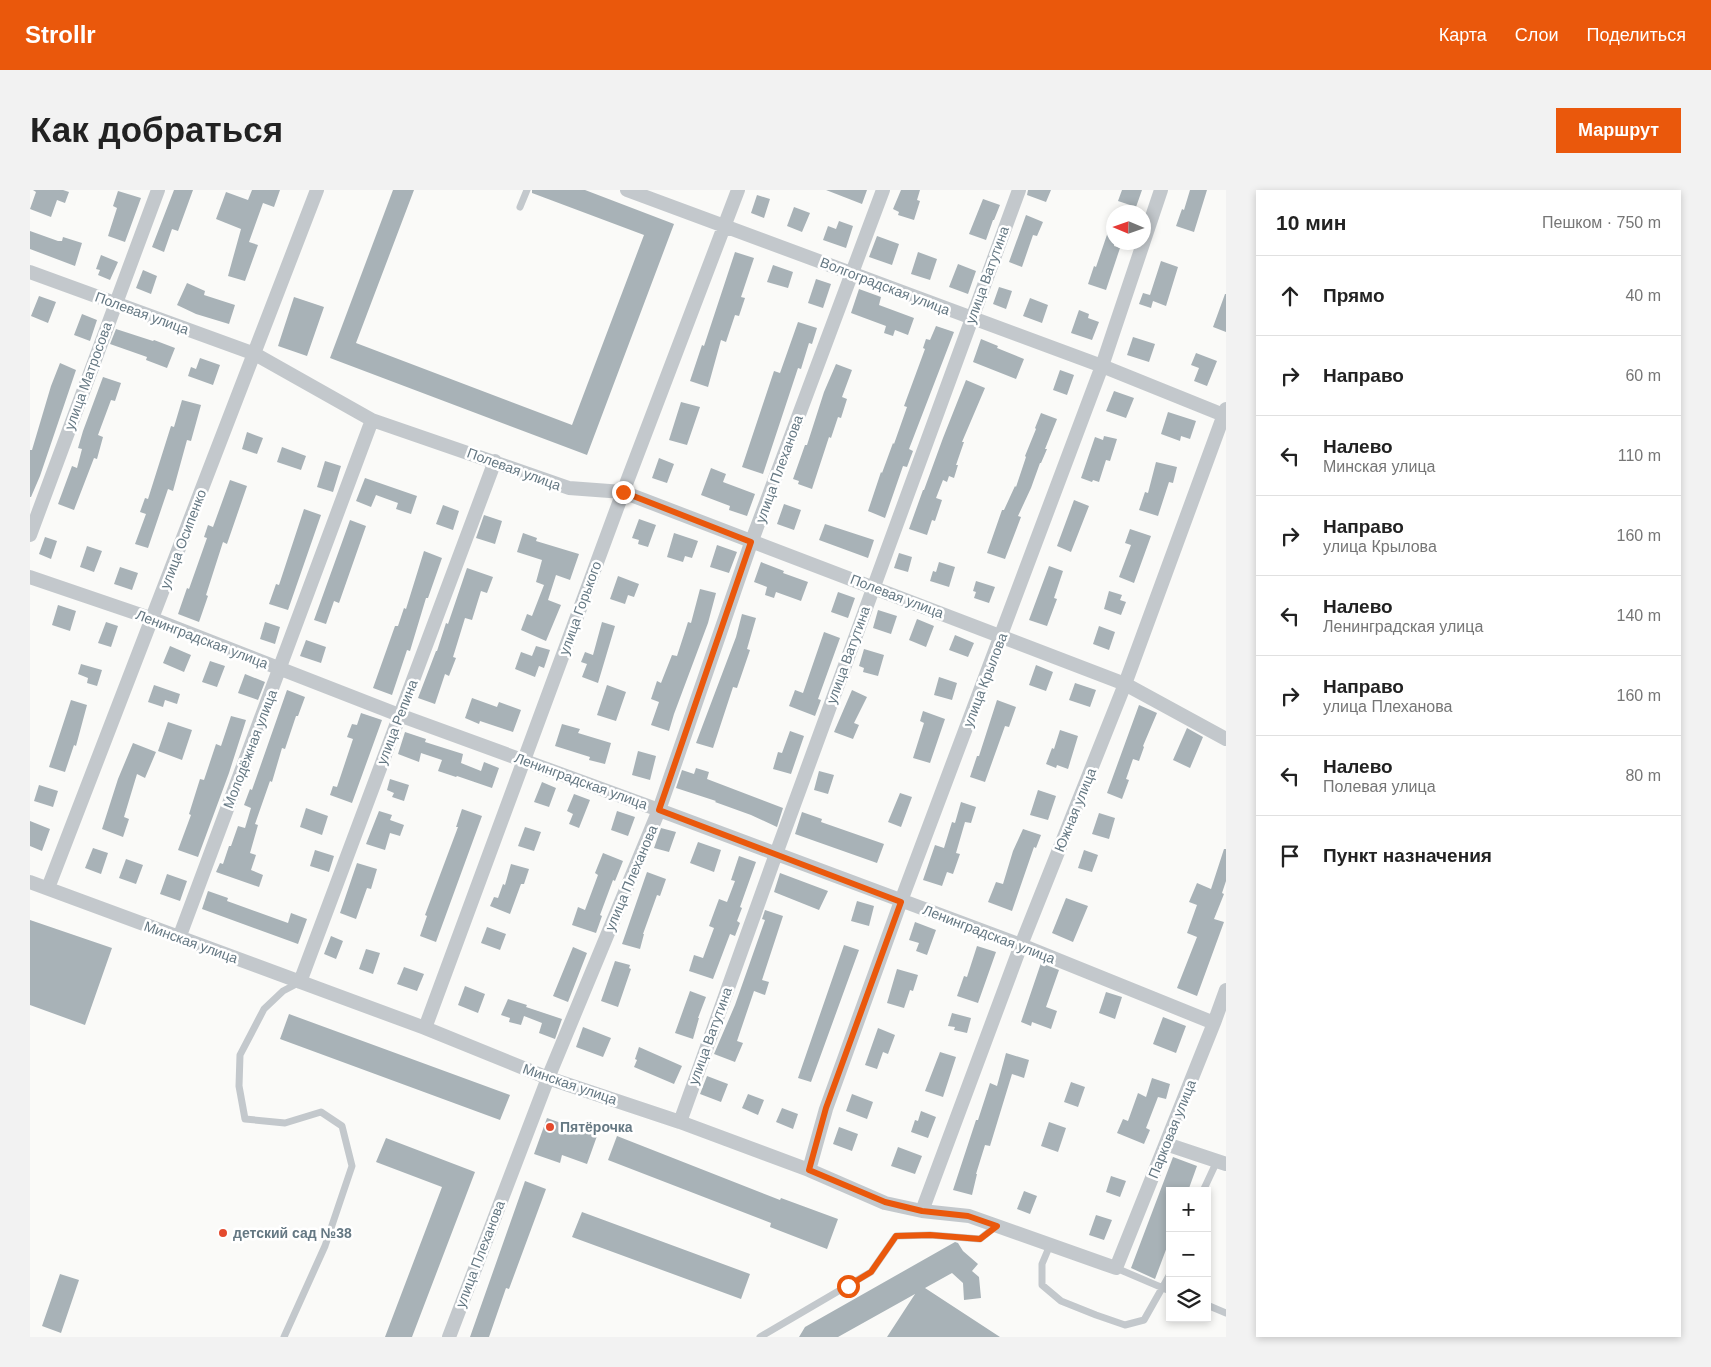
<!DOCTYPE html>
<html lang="ru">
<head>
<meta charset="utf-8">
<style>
  :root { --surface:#fff; --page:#f2f2f2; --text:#222; --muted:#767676; --line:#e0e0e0; --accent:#ea580c }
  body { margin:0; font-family:Arial,sans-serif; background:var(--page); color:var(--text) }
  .controls { position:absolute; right:15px; bottom:15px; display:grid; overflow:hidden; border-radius:0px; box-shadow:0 2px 8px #0003 }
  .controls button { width:45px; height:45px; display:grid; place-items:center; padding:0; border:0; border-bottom:1px solid var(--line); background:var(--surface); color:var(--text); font:25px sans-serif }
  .compass { position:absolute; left:1076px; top:15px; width:45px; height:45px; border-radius:50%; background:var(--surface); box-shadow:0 2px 8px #0003; rotate:272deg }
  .stop { position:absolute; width:15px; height:15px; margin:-11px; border:4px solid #ea580c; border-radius:50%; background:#fff }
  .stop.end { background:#ea580c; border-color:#fff; box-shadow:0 1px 5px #0008 }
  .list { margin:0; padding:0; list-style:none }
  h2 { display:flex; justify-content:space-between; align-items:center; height:65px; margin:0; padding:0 20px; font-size:21px }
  h2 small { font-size:16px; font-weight:400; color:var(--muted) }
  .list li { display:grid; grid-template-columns:32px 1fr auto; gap:15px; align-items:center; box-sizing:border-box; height:80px; padding:0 20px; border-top:1px solid var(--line) }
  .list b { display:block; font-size:19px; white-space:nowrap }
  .list p { margin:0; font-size:16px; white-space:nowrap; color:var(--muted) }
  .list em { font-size:16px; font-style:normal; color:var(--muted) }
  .icon { flex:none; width:28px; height:28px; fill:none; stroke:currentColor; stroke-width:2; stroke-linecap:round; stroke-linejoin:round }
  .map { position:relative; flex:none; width:1196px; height:1147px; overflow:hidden; border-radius:0px }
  header { display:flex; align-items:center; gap:30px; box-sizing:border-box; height:70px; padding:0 25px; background:var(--accent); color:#fff }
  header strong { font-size:24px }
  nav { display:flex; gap:28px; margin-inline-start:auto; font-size:18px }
  .intro { display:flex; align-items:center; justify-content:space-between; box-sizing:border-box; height:120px; padding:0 30px }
  h1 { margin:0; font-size:35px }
  .button { padding:12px 22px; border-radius:0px; background:var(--accent); color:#fff; font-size:18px; font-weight:700 }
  main { display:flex; gap:30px; padding:0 30px }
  aside { flex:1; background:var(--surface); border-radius:0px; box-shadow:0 2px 8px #0003 }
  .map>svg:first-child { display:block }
  .building { fill:#a8b2b7 }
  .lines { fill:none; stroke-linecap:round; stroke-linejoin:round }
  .service { stroke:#c3c8cc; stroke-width:7 }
  .minor { stroke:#c3c8cc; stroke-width:14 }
  .route { stroke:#ea580c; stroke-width:6 }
  .poi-dot { fill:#e44a2d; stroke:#fff; stroke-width:2 }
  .labels { text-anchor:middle; stroke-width:5; stroke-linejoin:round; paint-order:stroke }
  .street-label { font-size:14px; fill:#657883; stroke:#fff }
  .poi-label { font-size:14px; font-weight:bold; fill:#657883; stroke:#fff; text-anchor:start }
</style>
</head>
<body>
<header>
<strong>Strollr</strong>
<nav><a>Карта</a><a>Слои</a><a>Поделиться</a></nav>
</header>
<div class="intro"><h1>Как добраться</h1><a class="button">Маршрут</a></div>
<main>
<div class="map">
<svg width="1196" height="1147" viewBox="0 0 1196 1147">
  <rect width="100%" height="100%" fill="#fafaf8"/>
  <!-- building -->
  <path class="building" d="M3,0H33L39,2L35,13L27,10L21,27L0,19L6,2Z
    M144,0H163L148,41L142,39L134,62L122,57Z
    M222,0H250L244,17L233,13L219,52L228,55L215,91L198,86L211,39L186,29L196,2L218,10Z
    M363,0H384L326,153L542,235L614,45L502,3V0H555L644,34L557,265L300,168Z
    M796,0H837L832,14Z
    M871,0H890L887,10L890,11L884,30L868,25L869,22L863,19Z
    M998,0H1021L1016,12L997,5Z
    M1092,0H1112L1106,17L1088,11Z
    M1160,0H1177L1164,42L1146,36L1152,19L1154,20Z
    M88,1L111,8L95,52L78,46L87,18L83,16Z
    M727,5L740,9L734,28L721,23Z
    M953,9L970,15L964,30H963L956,50L939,44Z
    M764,17L780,23L772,42L757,36Z
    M996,25L1013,32L1007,46L1003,45L992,77L979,72Z
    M1082,30H1084V56L1090,58L1076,100L1058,94L1064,76L1066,77Z
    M809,31L823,36L816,58L793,50L798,36L806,39Z
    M0,41L28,51H32L33,47L52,53L45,76L0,59Z
    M847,46L869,54L862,75L839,67Z
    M705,62L724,68L711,107L715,108L709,126L705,125L696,152L691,150L678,197L660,191L672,155L674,156Z
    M888,62L907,69L900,90L881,84Z
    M71,65L88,72L80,90L68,85L70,80L66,79Z
    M1131,71L1148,77L1136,116L1123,111L1121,118L1109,114L1113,103L1120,105Z
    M928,74L946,81L938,104L919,97Z
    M743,75L763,82L758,98L737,92Z
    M113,80L127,86L121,104L106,98Z
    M786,89L801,94L793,118L778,113Z
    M157,93L175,101L174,105L205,115L199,134L166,124L147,115Z
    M969,97L982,101L976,119L963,114Z
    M829,99L851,107L849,115L884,128L878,145L865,140L863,146L854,143L856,136L821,123Z
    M1195,104H1196V142L1183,137Z
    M9,106L26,112L18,133L1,126Z
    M264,107L294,117L277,166L248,156Z
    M1000,108L1018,115L1012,133L993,126Z
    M1049,120L1059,124L1058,128L1069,132L1062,150L1041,143Z
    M52,124L67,130L60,151L44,145Z
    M768,132L787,138L782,154L779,153L771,179L768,178L733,284L712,277L744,181L750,183Z
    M906,136L924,142L879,259L883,261L877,277L873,276L855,328L838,321L851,282L852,283L863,253L864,254L877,217L874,216L895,159L893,158L896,149L900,150Z
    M86,139L123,151L124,150L145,158L137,178L116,170L117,167L80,154Z
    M1103,147L1125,154L1119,172L1097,165Z
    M951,149L968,156L967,158L994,169L986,189L943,172Z
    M1166,163L1187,171L1177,196L1164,191L1169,178L1161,175Z
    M170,168L190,175L183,195L158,186L161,177L166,179Z
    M30,173L46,180L10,286L1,307H0V260H2L21,196Z
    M806,174L822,180L812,207L817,209L811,228L808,227L801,248L799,247L782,299L768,294L769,291L763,289L775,255H777L794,202Z
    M1030,180L1044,185L1037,205L1023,200Z
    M73,187L91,193L85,211L81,210L68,245L73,247L67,269L64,268L44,320L28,314L42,276L47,278L52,259L48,258L53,241Z
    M936,190L955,198L932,252H934L926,275H928L924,288L919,286L917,292L913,290L906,308L912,310L905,331L902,330L897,345L879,339L893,300H894L913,248Z
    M1084,201L1104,208L1096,228L1076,221Z
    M152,210L171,215L161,251L157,250L143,301L138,299L118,358L105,354L116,324L110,322L115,308L118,309L141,236L144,237Z
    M651,212L670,217L657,255L639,250Z
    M1138,222L1166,231L1160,249L1151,246L1150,251L1131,244Z
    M1011,223L1027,229L1015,259H1017L1011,273H1010L1001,298L988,326L991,327L975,369L957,363L972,320H974L985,296L986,297L996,267L995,266L1006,239L1005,238Z
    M217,242L233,248L227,264L212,259Z
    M1074,246L1087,249L1080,271L1076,270L1069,292L1063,290L1062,292L1051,288L1065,247L1073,250Z
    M252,257L276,266L271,280L247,272Z
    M629,268L644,274L637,293L622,288Z
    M295,271L311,276L303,302L287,297Z
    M1126,272L1147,277L1143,293L1139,292L1128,326L1109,320L1115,302L1118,303Z
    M681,278L696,284L693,292L725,304L717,326L699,320L700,316L671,305Z
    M335,288L387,306L381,324L366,319L368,313L346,305L341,317L326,311Z
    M200,290L217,296L197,354L193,352L176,405L178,406L169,432L148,424L157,398L159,399L177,348L174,347L178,335L183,337Z
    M1044,310L1059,316L1041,362L1027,356Z
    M754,314L771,320L764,340L747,334Z
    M413,315L429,321L423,340L406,334Z
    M274,319L291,325L258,420L239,414L246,394L249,395Z
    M454,325L472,331L465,354L446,348Z
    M609,329L626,335L618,357L608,354L609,350L602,348Z
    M320,330L336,336L309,413L304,411L296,434L284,430Z
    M795,334L844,350L838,368L789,350Z
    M1100,339L1121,346L1104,393L1089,387L1101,355L1095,353Z
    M493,343L507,348L506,351L549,364L540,390L526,385L518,410L531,415L516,451L491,440L497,424L502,426L514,395L506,392L512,370L487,362Z
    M644,343L668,351L662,368L655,366L653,372L637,367Z
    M15,347L27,351L21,369L9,364Z
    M687,355L707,362L699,383L680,377Z
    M57,356L72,361L64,382L50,377Z
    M394,361L412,368L398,408H396L380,461L377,460L362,505L343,498L365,436H368L374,418L376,419Z
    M869,363L882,367L878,382L864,378Z
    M731,372L754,381L753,383L778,392L771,411L746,402L744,408L735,405L737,397L724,392Z
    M909,372L925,377L919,397L900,391L903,381L906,382Z
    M1019,376L1033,381L1024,408L1027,409L1017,436L999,430Z
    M90,377L108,383L102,400L84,394Z
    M437,378L463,387L457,403L451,401L442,430L435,428L423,467L426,468L419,486L415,484L405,514L388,508L406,461H407L416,433L418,434Z
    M588,386L609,394L604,407L598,405L595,414L580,409Z
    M946,391L965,397L959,413L944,408L946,402L943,401Z
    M670,399L686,403L678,433L644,524L639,541L621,535L629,512L621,509L627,491L631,493L642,465L647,466L658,432L661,433Z
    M1079,401L1092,405L1090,410L1096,412L1091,425L1074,419Z
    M808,402L825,408L818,428L801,422Z
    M28,415L46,421L40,441L22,435Z
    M848,420L867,426L861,444L843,438Z
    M712,424L726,428L717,459L720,460L707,498L703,497L683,558L666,553L706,447Z
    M887,429L904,436L896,457L879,450Z
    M76,432L88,436L81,457L68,453Z
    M235,432L250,437L245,454L230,449Z
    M572,432L585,436L568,493L552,487L557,474L551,472L555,462L563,465Z
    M1069,436L1085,442L1079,460L1063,454Z
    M794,442L810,448L788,509L791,510L785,526L759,516L765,500L773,503Z
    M925,445L944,453L938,467L919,460Z
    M276,450L296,457L291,473L270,466Z
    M140,456L161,465L154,482L133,473Z
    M506,456L520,460L514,478L509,476L505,487L485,479L491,462L502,466Z
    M834,459L854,465L848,486L833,482L834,478L829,476Z
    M180,471L195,476L187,497L172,492Z
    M51,474L72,480L67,496L57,493L58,488L48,484Z
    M1006,475L1023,482L1016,501L999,495Z
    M215,484L235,492L228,510L208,503Z
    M909,487L927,493L922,510L904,505Z
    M1045,493L1066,500L1060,517L1039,510Z
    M124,495L150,504L147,514L135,510L133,517L118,512Z
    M577,495L596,502L586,531L567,525Z
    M257,500L275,507L268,526H266L255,559L252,558L242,592L240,591L225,634L228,635L220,663L226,665L221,680L233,685L229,697L186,682L190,673L193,674L199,656H201L208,636L215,638L221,618L214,615L220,599L222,600Z
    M822,500L837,507L824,533L829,535L823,549L804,542Z
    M442,508L467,517L469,512L491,520L483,542L450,531L449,534L435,528Z
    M41,510L57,515L46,556L44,555L35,582L19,577Z
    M967,510L986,517L979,537L975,536L955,592L940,587L947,566H949Z
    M1109,515L1127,523L1113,556L1114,557L1109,571L1103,569L1096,589L1099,590L1092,609L1077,603Z
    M893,521L915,529L900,573L883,568L894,533L890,531Z
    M331,523L352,530L322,613L300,605L303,596L307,597L323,549L317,547L322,534L327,535Z
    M201,526L216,530L199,583L168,667L148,660L161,625L159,624L170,589L174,590L186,554L191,556Z
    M138,532L162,540L152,570L128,561Z
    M532,534L550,539L548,543L581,553L575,574L559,570L560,567L525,556Z
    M1157,538L1173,547L1160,578L1143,570Z
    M1030,540L1048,546L1038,579L1027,575L1026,578L1016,574L1022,558L1024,559Z
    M760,541L774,546L761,584L743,579L748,562L752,563Z
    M375,542L396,549L395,552L433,564L431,573L451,581L454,572L469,578L462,598L427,586L426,587L408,581L412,570L391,563L389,572L368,564Z
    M103,553L126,562L115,588L107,584L94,627L99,629L93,647L72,639L88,589Z
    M608,561L626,566L620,590L602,585Z
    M666,578L679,582L677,589L753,618L747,637L721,625L685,612L686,611L646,598L652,580L664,584Z
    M789,581L804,585L798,604L784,600Z
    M360,589L379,595L374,611L362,607L364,603L357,600Z
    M512,592L526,598L519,617L504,612Z
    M9,595L28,601L23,617L4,611Z
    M1008,600L1026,606L1018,630L1000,625Z
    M870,603L882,607L871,637L858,632Z
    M544,604L560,610L549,638L539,634L543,624L537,621Z
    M931,612L946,617L941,633L935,632L926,663L930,664L923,684L917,682L912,696L893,690L905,655L914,658L922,632L925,633Z
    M276,618L298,626L292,645L270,637Z
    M432,619L452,626L406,752L390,746L397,726L395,725L428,637H426Z
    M349,621L362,625L360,630L374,635L370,646L360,643L355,660L336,654Z
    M587,621L605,627L598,646L581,640Z
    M772,622L792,629L791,632L854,654L847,673L765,644Z
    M1069,623L1085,628L1079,649L1062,644Z
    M0,631L20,639L12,661L0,656Z
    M495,637L511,642L504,661L488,656Z
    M631,638L646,642L639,662L624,658Z
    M993,639L1011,645L1006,658L1004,657L982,721L958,712L966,692L973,694L983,661Z
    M668,652L691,660L684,682L660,673Z
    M63,658L78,663L71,684L55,678Z
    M1194,659H1196V691L1192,703L1194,704L1184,729L1194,732L1167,806L1147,798L1167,747L1157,743L1167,715L1159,712L1167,693L1181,699Z
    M285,660L304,666L299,682L280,676Z
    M1054,660L1068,665L1062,682L1048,678Z
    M573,663L593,671L585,691L583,690L570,725L572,726L566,743L542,735L548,717L555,720L568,685L565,683Z
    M709,666L726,672L710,717L712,718L707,731L710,733L705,746L700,744L683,789L659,781L664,765L673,768L684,738L679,736L689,709L697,712L705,691L701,690Z
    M96,669L113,675L106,694L89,688Z
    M327,673L347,679L341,699L337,698L326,729L310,723Z
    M481,674L499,679L494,694H491L480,724L460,716L464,707L468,708L473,694L475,695Z
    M617,682L636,689L630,706L627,705L613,744H614L610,759L592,754Z
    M750,683L798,701L789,720L744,702Z
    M137,684L157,691L150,711L130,704Z
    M178,701L198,708L197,711L258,733L261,723L277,729L268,754L172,719Z
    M1036,708L1058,716L1043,752L1022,743Z
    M827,711L844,716L839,736L821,731Z
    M735,720L753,726L732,790L739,792L735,805L724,801L707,851L713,853L705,872L684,864L705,815L735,730L732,729Z
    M0,730L82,758L55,835L0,815Z
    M885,732L906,740L897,765L886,761L889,753L879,750Z
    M457,737L476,744L470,760L451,753Z
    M301,746L313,751L306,769L294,764Z
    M814,755L829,760L781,892L768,888Z
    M947,756L966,762L948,813L927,806L934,786L937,787Z
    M543,757L557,763L538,812L523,806Z
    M336,759L350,763L343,784L329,779Z
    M585,771L600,775L599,778L601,779L588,817L571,811Z
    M1011,773L1029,780L1016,817L1027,821L1021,839L1002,832L1001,836L991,832Z
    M374,777L394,784L387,801L367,794Z
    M867,779L888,785L883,801L880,800L874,818L857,813Z
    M435,796L455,804L448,823L428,815Z
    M660,801L676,807L668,828H669L663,849L645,843Z
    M1076,802L1092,807L1085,829L1069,823Z
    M478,809L497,815L496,817L532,829L525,849L509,843L512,833L494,826L491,835L479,832L480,828L471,825Z
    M922,823L941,828L937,843L924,840L925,837L918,836Z
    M259,824L480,905L470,930L250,849Z
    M1133,827L1156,836L1146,863L1123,854Z
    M553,837L581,848L573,867L546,857Z
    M848,838L865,845L858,864L853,862L847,879L835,875Z
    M609,857L652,876L644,894L604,877L607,870L605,869Z
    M910,862L926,867L913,907L895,901Z
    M976,863L999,870L994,888L982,884L960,956L955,955L946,984H947L942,1005L923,1000L946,930H948L960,893L967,896Z
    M677,886L698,894L691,912L670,904Z
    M1122,888L1140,894L1136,909L1128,907L1116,938L1120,940L1114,954L1087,943L1093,929L1098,931L1108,903L1116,907Z
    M1041,892L1055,897L1048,917L1034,912Z
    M718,904L734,910L728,925L712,918Z
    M822,904L843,912L837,929L816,921Z
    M752,918L768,924L763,939L746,932Z
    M891,921L906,927L898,948L881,942L885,930L888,931Z
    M517,928L567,946L557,974L532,965L530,973L504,964Z
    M1019,932L1036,938L1028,962L1011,956Z
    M809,937L828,944L822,961L803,954Z
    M587,946L750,1010L751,1008L808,1029L797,1059L740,1037L741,1033L578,970Z
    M356,948L445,982L382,1147H355L412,997L346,972Z
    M868,957L892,966L885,984L861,976Z
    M1143,967L1167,976L1158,1001H1140V1049L1125,1089L1101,1078Z
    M1081,986L1096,991L1090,1007L1076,1002Z
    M495,991L516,999L479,1099L476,1098L459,1147H440Z
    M994,1001L1007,1006L1000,1024L987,1019Z
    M552,1022L720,1084L711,1109L542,1047Z
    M1066,1025L1082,1030L1074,1050L1059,1045Z
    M925,1052L928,1053L933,1061L948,1074L942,1081L949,1087L951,1108L934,1110L933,1093L922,1083L895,1098L970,1147H857L885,1104L808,1147H769L775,1137Z
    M30,1084L49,1090L31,1143L12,1136Z"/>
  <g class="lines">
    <!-- service -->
    <path class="service" d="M490,17L497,0
      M1173,1001L1187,971
      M1020,1055L1012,1074V1095L1031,1111L1066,1125L1095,1135L1114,1130L1140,1084
      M1086,1078L1140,1101
      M1177,1115L1196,1123
      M254,1147L295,1056L322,976L312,936L291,922L255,933L215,929L209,896L210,865L234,819L253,801L270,792
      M730,1147L841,1082L866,1046L900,1045L950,1049L966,1036"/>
    <!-- minor -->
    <path class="minor" d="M597,0L1072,176L1196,226
      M0,82L225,164L342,230L539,298L593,302L1095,494L1196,549
      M0,345L128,0
      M0,387L123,429L369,525L629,620L991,755L1184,833
      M0,692L395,838L518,888L650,932L779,980L855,1013L892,1021L939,1026L1086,1078L1184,833L1196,800
      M18,698L287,0
      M149,748L342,230
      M270,792L465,271
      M395,838L593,302L708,0
      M650,932L746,664L989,0
      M1136,954L1196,974
      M779,980L796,919L871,711L1072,176L1131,0
      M892,1021L991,755L1095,494L1196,219
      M419,1147L518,888L629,620L721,353L853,0"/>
  </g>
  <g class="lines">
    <!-- route -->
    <path class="route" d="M593,302L721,352L629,620L871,712L796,918L779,980L855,1012L892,1021L938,1026L967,1036L950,1049L900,1045L866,1046L841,1082L818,1096"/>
  </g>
  <!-- markers -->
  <g class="poi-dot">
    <circle cx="520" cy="937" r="5"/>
    <circle cx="193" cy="1043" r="5"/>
  </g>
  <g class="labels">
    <!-- street labels -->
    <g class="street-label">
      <text transform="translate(957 85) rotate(-70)" y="5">улица Ватутина</text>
      <text transform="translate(855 96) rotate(21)" y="5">Волгоградская улица</text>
      <text transform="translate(112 123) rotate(20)" y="5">Полевая улица</text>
      <text transform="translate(58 186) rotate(-70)" y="5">улица Матросова</text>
      <text transform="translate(484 279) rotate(20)" y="5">Полевая улица</text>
      <text transform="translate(749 279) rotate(-70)" y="5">улица Плеханова</text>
      <text transform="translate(153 349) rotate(-69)" y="5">улица Осипенко</text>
      <text transform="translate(867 406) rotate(21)" y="5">Полевая улица</text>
      <text transform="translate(550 418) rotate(-70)" y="5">улица Горького</text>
      <text transform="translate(172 449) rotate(21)" y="5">Ленинградская улица</text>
      <text transform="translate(818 465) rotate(-70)" y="5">улица Ватутина</text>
      <text transform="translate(955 490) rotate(-69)" y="5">улица Крылова</text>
      <text transform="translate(367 532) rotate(-69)" y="5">улица Репина</text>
      <text transform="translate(220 559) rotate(-69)" y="5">Молодёжная улица</text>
      <text transform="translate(551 591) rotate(20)" y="5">Ленинградская улица</text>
      <text transform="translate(1045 620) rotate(-68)" y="5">Южная улица</text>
      <text transform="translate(601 688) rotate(-67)" y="5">улица Плеханова</text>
      <text transform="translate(959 744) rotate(21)" y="5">Ленинградская улица</text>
      <text transform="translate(161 752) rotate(20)" y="5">Минская улица</text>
      <text transform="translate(680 846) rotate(-70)" y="5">улица Ватутина</text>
      <text transform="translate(540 894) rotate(19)" y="5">Минская улица</text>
      <text transform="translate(1142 939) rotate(-68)" y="5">Парковая улица</text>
      <text transform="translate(450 1064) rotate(-69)" y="5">улица Плеханова</text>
    </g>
    <!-- poi labels -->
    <g class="poi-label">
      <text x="530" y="942">Пятёрочка</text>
      <text x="203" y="1048">детский сад №38</text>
    </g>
  </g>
</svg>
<div class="controls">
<button>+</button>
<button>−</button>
<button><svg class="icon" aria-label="layers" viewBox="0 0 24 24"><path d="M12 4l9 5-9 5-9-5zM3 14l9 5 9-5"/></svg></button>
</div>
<svg class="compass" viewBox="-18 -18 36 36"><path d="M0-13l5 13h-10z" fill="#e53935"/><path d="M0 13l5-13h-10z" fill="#767676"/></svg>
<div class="stop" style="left:818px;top:1096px"></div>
<div class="stop end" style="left:593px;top:302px"></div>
</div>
<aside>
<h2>10 мин<small>Пешком · 750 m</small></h2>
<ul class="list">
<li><svg class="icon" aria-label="ahead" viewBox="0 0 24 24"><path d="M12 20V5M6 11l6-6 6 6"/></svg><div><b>Прямо</b></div><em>40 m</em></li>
<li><svg class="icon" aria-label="right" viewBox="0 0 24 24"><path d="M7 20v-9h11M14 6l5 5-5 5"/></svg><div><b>Направо</b></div><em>60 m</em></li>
<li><svg class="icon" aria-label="left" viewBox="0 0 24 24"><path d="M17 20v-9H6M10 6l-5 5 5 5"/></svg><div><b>Налево</b><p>Минская улица</p></div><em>110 m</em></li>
<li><svg class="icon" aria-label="right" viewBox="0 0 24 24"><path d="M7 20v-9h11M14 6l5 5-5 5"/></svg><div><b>Направо</b><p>улица Крылова</p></div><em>160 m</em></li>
<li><svg class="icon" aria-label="left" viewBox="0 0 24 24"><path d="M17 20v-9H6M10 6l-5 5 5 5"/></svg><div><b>Налево</b><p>Ленинградская улица</p></div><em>140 m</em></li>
<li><svg class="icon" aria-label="right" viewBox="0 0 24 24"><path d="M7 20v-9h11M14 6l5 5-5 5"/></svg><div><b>Направо</b><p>улица Плеханова</p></div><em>160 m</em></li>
<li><svg class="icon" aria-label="left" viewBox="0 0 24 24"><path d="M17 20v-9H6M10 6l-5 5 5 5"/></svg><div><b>Налево</b><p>Полевая улица</p></div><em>80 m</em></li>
<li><svg class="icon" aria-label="arrive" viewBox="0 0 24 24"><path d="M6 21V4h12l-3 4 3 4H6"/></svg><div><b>Пункт назначения</b></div></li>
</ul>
</aside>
</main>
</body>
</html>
